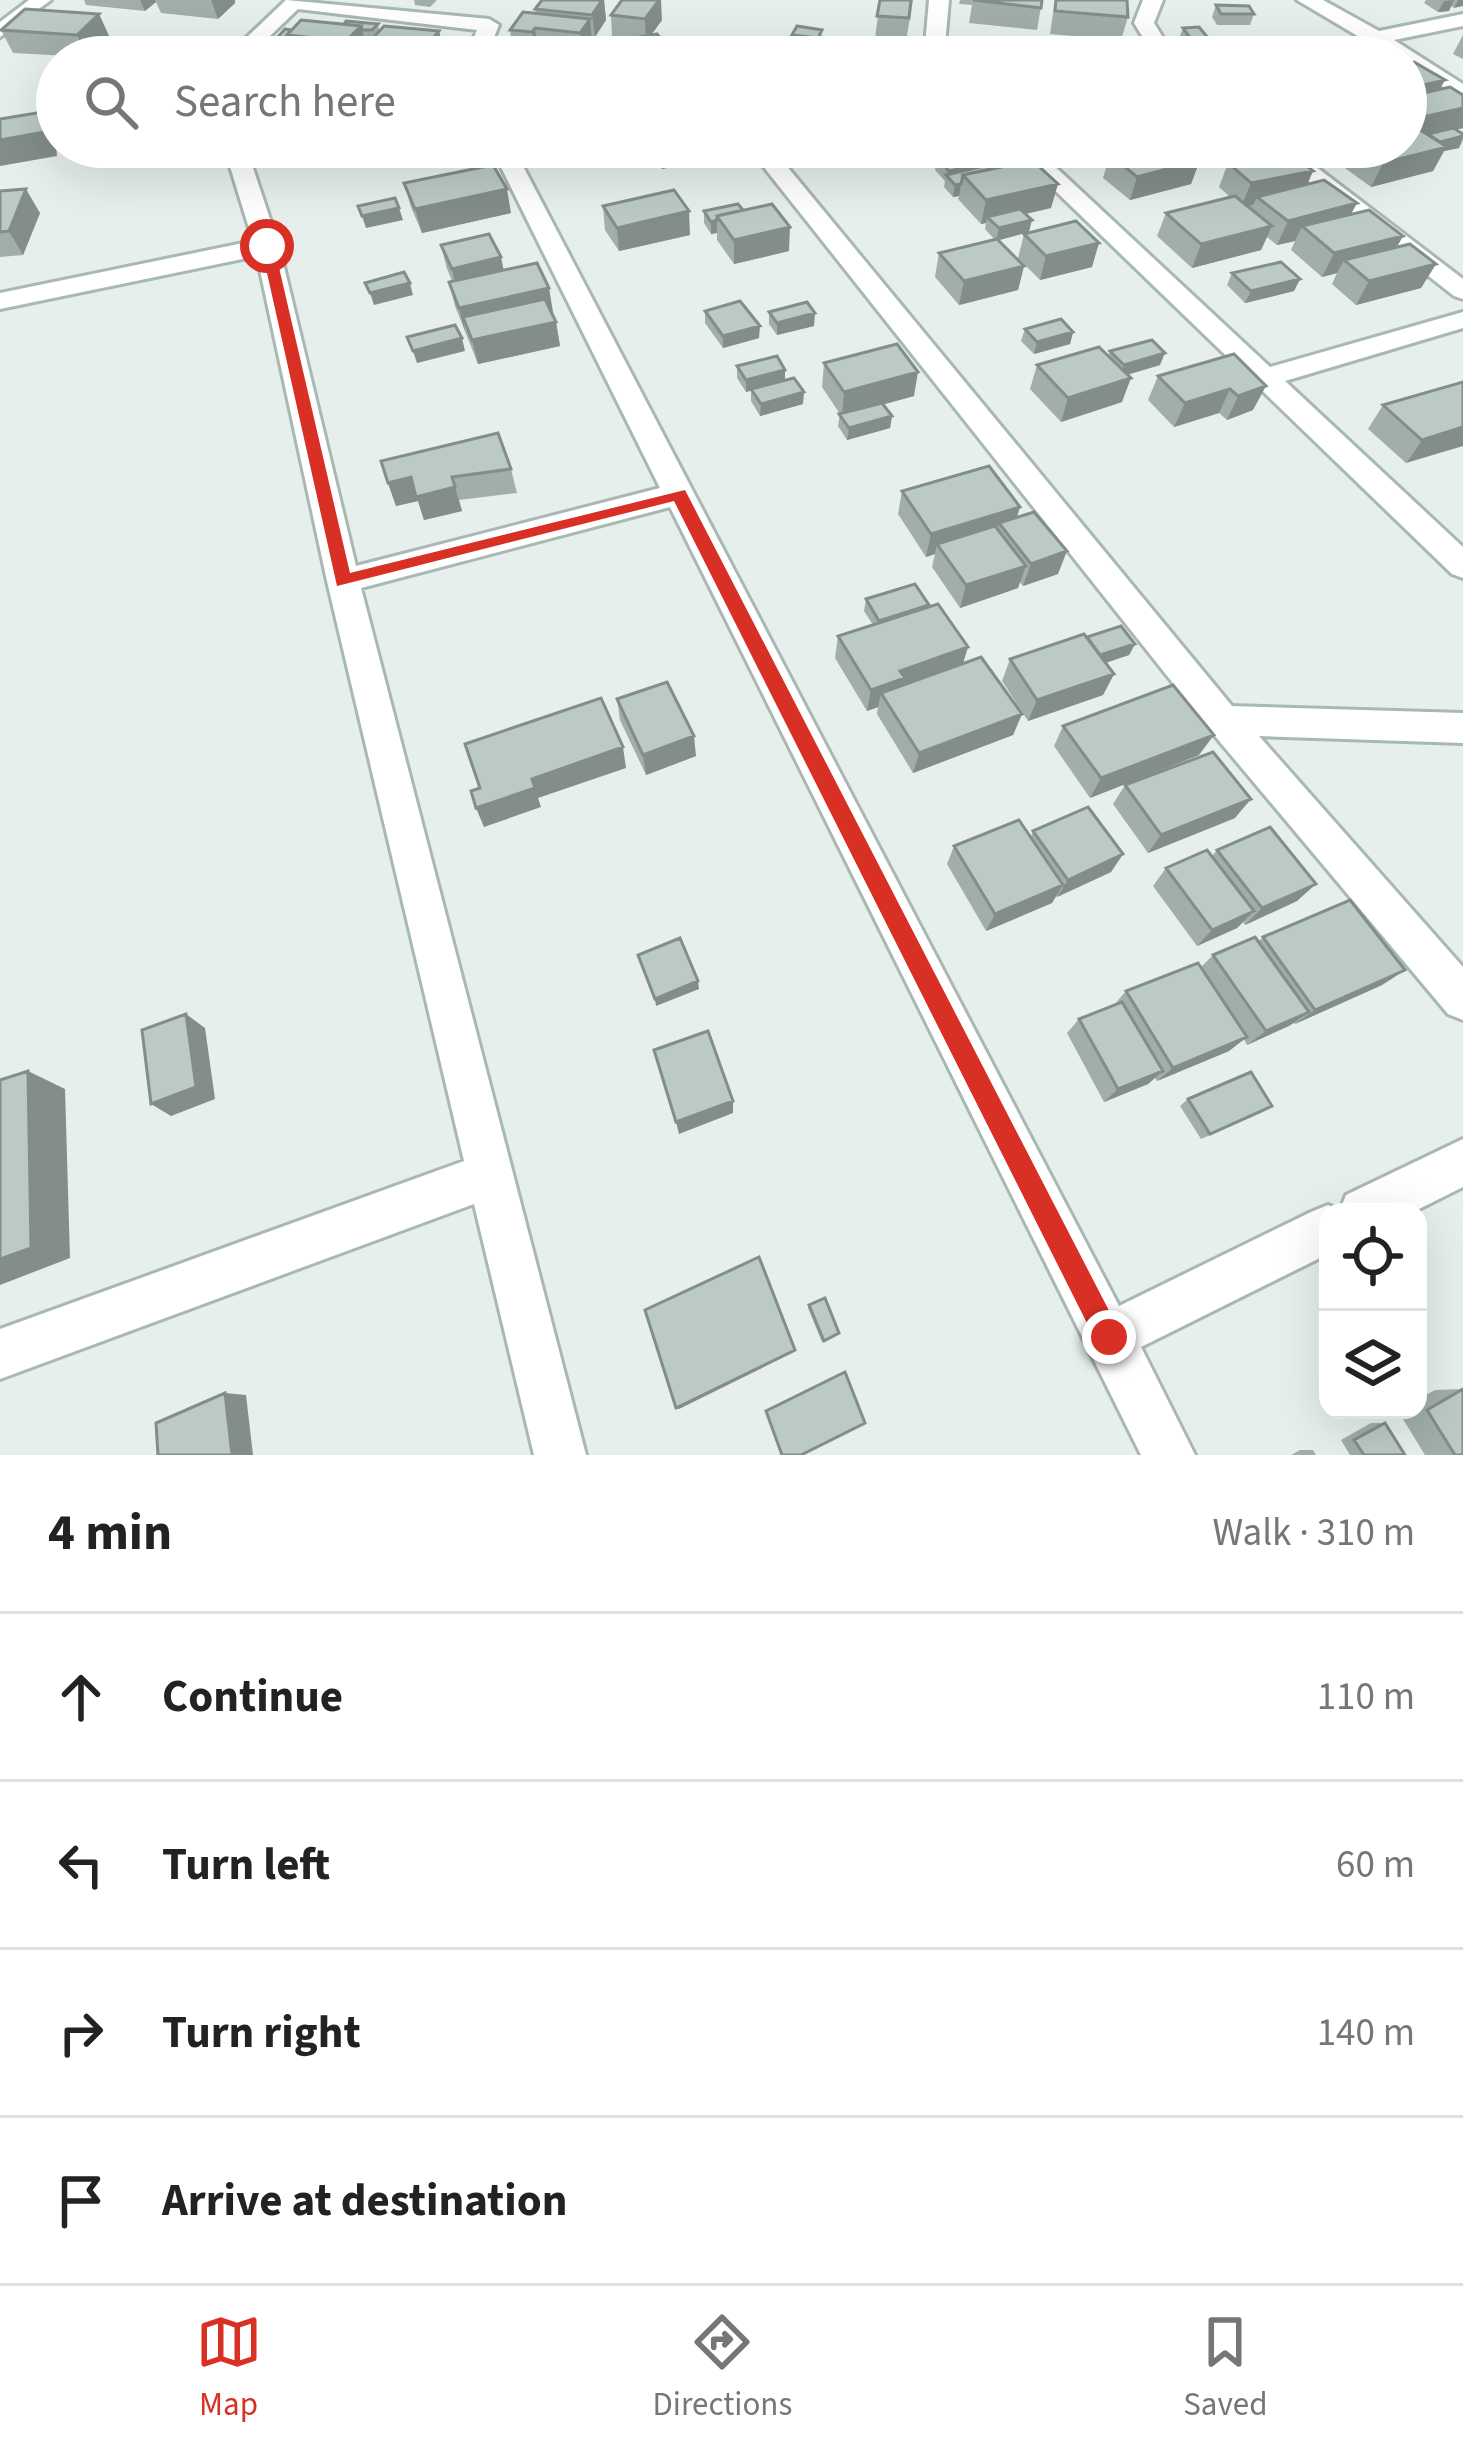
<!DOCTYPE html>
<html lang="en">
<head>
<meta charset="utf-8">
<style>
  :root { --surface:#fff; --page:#f6f6f6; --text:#222; --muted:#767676; --line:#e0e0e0; --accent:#d93025 }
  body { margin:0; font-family:"Source Sans 3",sans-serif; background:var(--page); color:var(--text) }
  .controls { position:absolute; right:36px; bottom:36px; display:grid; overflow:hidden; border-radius:24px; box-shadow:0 12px 48px #0002 }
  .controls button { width:108px; height:108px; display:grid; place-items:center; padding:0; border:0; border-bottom:3px solid var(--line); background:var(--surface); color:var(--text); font:60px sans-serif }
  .stop { position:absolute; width:36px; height:36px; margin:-27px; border:9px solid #d93025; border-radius:50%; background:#fff }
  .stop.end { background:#d93025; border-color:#fff; box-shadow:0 3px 12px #0008 }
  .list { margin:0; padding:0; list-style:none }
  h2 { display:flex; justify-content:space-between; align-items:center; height:156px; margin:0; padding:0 48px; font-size:51px }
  h2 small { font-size:39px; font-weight:400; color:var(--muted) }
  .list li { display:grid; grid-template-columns:78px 1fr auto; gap:36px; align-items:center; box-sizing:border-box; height:168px; padding:0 48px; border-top:3px solid var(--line) }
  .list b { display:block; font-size:45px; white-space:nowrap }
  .list em { font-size:39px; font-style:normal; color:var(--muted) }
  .icon { flex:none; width:66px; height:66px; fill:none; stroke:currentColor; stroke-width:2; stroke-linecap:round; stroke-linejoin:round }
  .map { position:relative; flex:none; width:1463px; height:1455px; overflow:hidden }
  .search { position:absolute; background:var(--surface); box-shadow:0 12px 48px #0002; left:36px; right:36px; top:36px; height:132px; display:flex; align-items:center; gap:30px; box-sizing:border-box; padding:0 42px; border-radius:66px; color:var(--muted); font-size:45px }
  .sheet { height:828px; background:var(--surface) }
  nav { display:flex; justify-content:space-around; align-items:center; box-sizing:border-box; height:168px; border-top:3px solid var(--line); background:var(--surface); font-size:33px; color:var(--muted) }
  nav a { display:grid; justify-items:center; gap:6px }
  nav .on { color:var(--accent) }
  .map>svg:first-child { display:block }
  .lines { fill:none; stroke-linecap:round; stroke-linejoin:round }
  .minor-casing { stroke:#a8b8b2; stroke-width:6 }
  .minor { fill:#fff; fill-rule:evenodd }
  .wall { fill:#a1aea9 }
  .shaded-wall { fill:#838d89 }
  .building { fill:#bbcac4; stroke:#838d89; stroke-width:3 }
  .route { fill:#d93025 }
</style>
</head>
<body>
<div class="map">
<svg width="1463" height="1455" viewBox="0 0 1463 1455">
  <rect width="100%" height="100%" fill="#e6efeb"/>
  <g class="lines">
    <!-- minor casing -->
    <g class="minor-casing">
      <path id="minor" d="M29,0H51L0,37V22Z
        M286,0L489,19L499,25L486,57H466L477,30L298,9L248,57H226Z
        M929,0H949L944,57H924Z
        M1143,0H1163L1154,23L1175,57H1155L1134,23Z
        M1297,0H1323L1379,31L1463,14V26L1394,40L1463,84V99L1406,65V57H1393Z
        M722,40L858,51L868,57L725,52L691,57Z
        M224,147H246L279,246L356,566L660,488L491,147H513L1119,1306L1311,1212L1328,1205L1340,1210L1346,1195L1463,1139V1187L1413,1212H1328V1254L1141,1347L1195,1455H1141L670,507L361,588L586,1455H534L474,1204L0,1379V1329L464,1161L327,581L257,256L0,309V293L253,241Z
        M748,147H771L1232,706L1463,713V743L1259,736L1463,967V1020L1448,1014L1210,730Z
        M1010,147H1034L1270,367L1463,312V328L1285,381L1463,547V578L1452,574Z
        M1265,147H1290L1463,279V299L1454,296Z"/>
    </g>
    <!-- minor -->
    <use href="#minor" class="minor"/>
  </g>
  <!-- wall -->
  <path class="wall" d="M84,0H235V3L218,19L161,13L156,2L145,11L86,5Z
    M414,0H437L430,7L415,5Z
    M542,0H604L606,20L595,37H592V41L583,56L538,51L536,55L513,53L510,30L536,14L535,9Z
    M880,0H913L906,41L875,39Z
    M960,0H1042L1037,30L969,23L972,5L959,4Z
    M1055,0H1127L1128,17L1121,40L1050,34Z
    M1426,0H1463L1454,8L1451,6L1449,11L1438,12L1424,3Z
    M1216,5L1254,14L1250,25H1217L1212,17Z
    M99,14L109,36L88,57L13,53L1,30Z
    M611,15L662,20L651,35L669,49V57H601L600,44L628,39L612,37Z
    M344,24H378L379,31H439L444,54L441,57H375L371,42L365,41L367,49L359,57H261L260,54L276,39L291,30Z
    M1183,28L1208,38L1204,50H1187L1179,39Z
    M822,30L821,41L817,50L792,46V35Z
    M1463,35V59L1453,54Z
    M1406,64L1440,89L1463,95V128L1456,130L1463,134V140L1459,148L1444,151L1433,171L1371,187L1338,163L1345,147H1406Z
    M864,147H907L905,158L871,165L863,157Z
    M908,147H989L988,152L996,161V164L1051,208L1026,214L1029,232L998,240L1024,266L1018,290L959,305L935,277L939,253L995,240L985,229L986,223L981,224L958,199L959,196L953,197L944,187L945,181L935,170L936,164L919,168L913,162L914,154Z
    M655,148L696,149L697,161L662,169L655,160Z
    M1229,150L1224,162L1197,168L1191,184L1130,200L1103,178L1110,154Z
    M1228,163L1307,184L1357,203L1351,214L1403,236L1397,247L1436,264L1421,288L1356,305L1332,284L1337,273L1322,277L1291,250L1295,241L1277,245L1267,237L1261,250L1192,268L1157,236L1166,213L1230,197L1219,187Z
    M404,183L511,213L422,233L411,207Z
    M0,191L40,213L23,255L0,257Z
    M603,206L690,235L619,251L605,230Z
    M743,210L789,251L734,264L717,240V233L711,234L704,223V211Z
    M1024,234L1092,267L1040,280L1018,258Z
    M441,245L549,288L552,312L556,322L560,346L478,364L455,306L449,282L452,281L447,269Z
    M1232,273L1300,279L1294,291L1245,303L1227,285Z
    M705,311L759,338L723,348L705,323Z
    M769,312L814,326L777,335L769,324Z
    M1025,329L1073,332L1070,344L1034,354L1021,341Z
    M1110,351L1160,365L1127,375L1122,402L1061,422L1030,389L1037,365L1108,356Z
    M1234,354L1253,410L1227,420L1219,413L1174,427L1148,400L1158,376Z
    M824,363L914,396L883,404L892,416L890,428L847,440L838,426L840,414L822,387Z
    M737,366L785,370V381L803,404L760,416L751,401V390L746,392L737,378Z
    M1463,382L1406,463L1368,429L1383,405Z
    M511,469L517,493L459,500L462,511L424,520L418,501L396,506L388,483Z
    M902,491L1017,518L1058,574L1023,586L1020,582L1018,588L960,608L932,567L935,554L926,557L898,514Z
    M866,599L929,607L968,647L963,663L1022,714L1013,735L913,773L877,714L878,707L867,711L835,658L838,636L873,625L864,611Z
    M1087,637L1135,644L1129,655L1106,663L1114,674L1103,695L1028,721L1002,681L1010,659Z
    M617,699L696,756L646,775L620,720Z
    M1063,726L1199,755L1090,798L1054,746Z
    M1125,785L1235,818L1148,853L1113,804Z
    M1033,831L1123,854L1111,872L1057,897L1056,896L1052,903L986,931L947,864L954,846L1031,837Z
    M1217,850L1297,901L1245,925L1243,922L1237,928L1197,946L1153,886L1166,868L1212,856Z
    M1263,937L1405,970L1382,985L1295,1024L1294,1023L1247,1045L1244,1039L1229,1051L1157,1081L1155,1078L1148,1084L1104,1102L1067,1033L1079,1019L1113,1006L1126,991L1201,967L1213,955L1258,942Z
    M1188,1099L1263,1112L1201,1139L1180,1106Z
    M809,1305L837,1335L822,1342L808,1308Z
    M1463,1389V1455H1425L1398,1411L1418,1410V1399L1435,1390Z
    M1371,1423H1385L1405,1455H1350L1341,1440Z
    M1300,1450H1313L1316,1455H1291Z"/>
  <!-- shaded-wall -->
  <path class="shaded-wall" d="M140,0H155L156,2L145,11Z
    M211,0H235V3L218,19Z
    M602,0H604L606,20L595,37L592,15Z
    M659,0H661L662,20L646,42L645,19Z
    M1454,0L1449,11L1438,12L1444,1Z
    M1458,0H1463V6L1454,8Z
    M99,14L109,36L87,57L77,35Z
    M590,19L592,41L583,56L580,33Z
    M361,26L367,49L359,57H351L346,41Z
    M535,28L538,51L536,55L532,32Z
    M439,31L444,54L441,57H429L426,46Z
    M337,43L341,57H326Z
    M669,49V57H623Z
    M1445,80L1432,103L1406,106V89Z
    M1463,108V128L1410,140L1423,117Z
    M43,112L55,135L57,156L0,166V140Z
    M1463,136L1459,148L1444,151L1433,171L1371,187L1383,163L1440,142Z
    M296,147H361L363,153L302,165Z
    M434,147H447L449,156L396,168L393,156Z
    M901,147H907L905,158L871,165L872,153Z
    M955,147H989L987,154L952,162Z
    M696,149L697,161L662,169L661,157Z
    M948,150L946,162L937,158L936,164L919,168L920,156Z
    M1229,150L1224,162L1197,168L1191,184L1130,200L1137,177L1196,157Z
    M996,161L994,172L948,177L949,171Z
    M1313,171L1303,195L1257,197L1253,205L1241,207L1251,183Z
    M961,184L959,196L953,197L955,185Z
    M1058,184L1051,208L992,221L987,217L986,223L981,224L986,200Z
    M26,189L40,213L23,255L9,231Z
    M507,189L511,213L422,233L415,209Z
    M1357,203L1344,227L1302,226L1295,241L1277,245L1288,221Z
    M399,208L403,220L366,228L362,216Z
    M689,211L690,235L619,251L617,228Z
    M717,220V233L711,234V222Z
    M1032,220L1029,232L996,241L999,228Z
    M1272,226L1261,250L1192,268L1201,244Z
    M790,227L789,251L734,264V240Z
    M1403,236L1389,260H1344L1337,273L1322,277L1334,253Z
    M1099,243L1092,267L1040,280L1046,256Z
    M501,257L506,281L457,293L452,269Z
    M1436,264L1421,288L1356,305L1369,281Z
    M1024,266L1018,290L959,305L964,281Z
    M1300,279L1294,291L1245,303L1251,291Z
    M410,283L413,295L374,305L370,293Z
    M549,288L553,312L468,331L463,317L465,332L459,308Z
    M815,313L814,326L777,335V323Z
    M556,322L560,346L478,364L472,340Z
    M760,326L759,338L723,348V336Z
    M1073,332L1070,344L1034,354L1037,342Z
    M462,338L465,351L417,363L413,351Z
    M1165,353L1160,365L1119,377L1124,365Z
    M785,370V382L746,392V380Z
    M918,372L914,396L842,416L844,392Z
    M1131,378L1122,402L1061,422L1068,398Z
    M1266,386L1253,410L1227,420L1238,396Z
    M1230,389L1219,413L1174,427L1185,403Z
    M804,392L803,404L760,416L761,404Z
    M892,416L890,428L847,440L849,428Z
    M1463,427V446L1406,463L1422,440Z
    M411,477L455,487L462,511L424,520L418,501L396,506L388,483Z
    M1020,507L1013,530L999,523L996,536L937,544L935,554L926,557L931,534Z
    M1067,551L1058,574L1023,586L1031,564Z
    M1026,566L1018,588L960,608L966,585Z
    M1135,644L1129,655L1095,666L1100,656Z
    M968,647L961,669L881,693L878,707L867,711L871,690L900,671Z
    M1114,674L1103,695L1028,721L1037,700Z
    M1022,714L1013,735L913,773L919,753Z
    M1214,735L1199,755L1090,798L1101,778Z
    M694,736L696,756L646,775L643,755Z
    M623,747L626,768L538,798L541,807L484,827L476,808L532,779Z
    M1251,799L1235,818L1148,853L1161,835Z
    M1123,854L1111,872L1057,897L1068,880Z
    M1316,884L1297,901L1245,925L1262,908Z
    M1063,885L1052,903L986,931L995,914Z
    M1254,911L1237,928L1197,946L1212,930Z
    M1405,970L1382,985L1295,1024L1315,1010Z
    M698,981L699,989L656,1006L655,999Z
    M1309,1012L1289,1026L1247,1045L1266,1031Z
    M186,1014L205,1028L215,1099L171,1116L151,1104Z
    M1247,1037L1229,1051L1157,1081L1173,1068Z
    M28,1071L65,1089L70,1258L0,1285V1259Z
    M1163,1071L1148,1084L1104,1102L1118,1089Z
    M733,1101V1113L679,1134L676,1122Z
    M795,1350L792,1353L679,1409L676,1408Z
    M225,1393L246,1395L253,1455H232Z"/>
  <!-- building -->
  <path class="building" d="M542,0H602L592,15L535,9Z
    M622,0H659L645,19L611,15Z
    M880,0H911L909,18L877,16Z
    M973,0H1042L1041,8Z
    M1056,0H1127L1128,17L1055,11Z
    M1216,5L1249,6L1254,14H1221Z
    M25,9L99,14L77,35L1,30Z
    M523,12L590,19L580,33L535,28L532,32L510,30Z
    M301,20L361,26L346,41L287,35Z
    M346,21L378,24L372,30H362L361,26L344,24Z
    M384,26L439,31L426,46L371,40Z
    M797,26L822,30L818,38L792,35Z
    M1199,27L1208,38L1191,39L1183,28Z
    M285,29L291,30L287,35L288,40L276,39Z
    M657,34L669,49L623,57H608L600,44Z
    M273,39L337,43L326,57L260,54Z
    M1414,62L1445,80L1406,89V64Z
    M1450,87L1463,95V108L1423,117L1406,106V97Z
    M43,112L44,132L0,140V119Z
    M1411,124L1447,147L1383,163L1360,147H1406V125Z
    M1453,128L1463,134V136L1440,142L1428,134Z
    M388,147H434L393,156Z
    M660,147H695L696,149L661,157L655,148Z
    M866,147H901L872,153Z
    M929,147H944L948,150L920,156L915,150Z
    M1139,147H1183L1200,160L1137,177L1110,154Z
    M1184,147H1226L1229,150L1196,157Z
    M983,148L996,161L949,171L937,158Z
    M1289,151L1313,171L1251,183L1228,163Z
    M1032,160L1058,184L986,200L963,175Z
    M997,163L1001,167L963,175L961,184L955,185L946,175Z
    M493,165L507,189L415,209L404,183Z
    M1324,180L1357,203L1288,221L1257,197Z
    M26,189L9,231L0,232V191Z
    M674,190L689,211L617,228L603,206Z
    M1235,196L1272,226L1201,244L1166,213Z
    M395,198L399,208L362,216L358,206Z
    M738,204L743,210L717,216V220L711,222L704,211Z
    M772,204L790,227L734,240L717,216Z
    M1020,209L1032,220L999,228L987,217Z
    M1369,210L1403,236L1334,253L1302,226Z
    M1076,221L1099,243L1046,256L1024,234Z
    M489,234L501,257L452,269L441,245Z
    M997,239L1024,266L964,281L939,253Z
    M1410,244L1436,264L1369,281L1344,260Z
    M1281,262L1300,279L1251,291L1232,273Z
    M537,263L549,288L459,308L449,282Z
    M404,272L410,283L370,293L365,283Z
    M545,299L556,322L472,340L463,317Z
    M740,301L760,326L723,336L705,311Z
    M807,302L815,313L777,323L769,312Z
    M1061,319L1073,332L1037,342L1025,329Z
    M455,325L462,338L413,351L407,337Z
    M1152,340L1165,353L1124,365L1110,351Z
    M897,344L918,372L844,392L824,363Z
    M1099,347L1131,378L1068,398L1037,365Z
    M1234,354L1266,386L1238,396L1230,389L1185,403L1158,376Z
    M777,356L785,370L746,380L737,366Z
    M794,378L804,392L761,404L751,389Z
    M1463,382V427L1422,440L1383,405Z
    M882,403L892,416L849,428L839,414Z
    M498,433L511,469L452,477L455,487L416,497L411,477L388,483L381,461Z
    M989,466L1020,507L931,534L902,491Z
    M1034,512L1067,551L1031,564L999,523Z
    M995,526L1026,566L966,585L937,544Z
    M915,584L929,605L879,621L866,599Z
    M938,604L968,647L900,671L905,678L871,690L838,636Z
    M1121,626L1135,644L1100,655L1087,637Z
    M1084,634L1114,674L1037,700L1010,659Z
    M981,657L1022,714L919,753L881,693Z
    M667,682L694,736L643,755L617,699Z
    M1173,685L1214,735L1101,778L1063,726Z
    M601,698L623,747L532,779L535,788L476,808L471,791L480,788L465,744Z
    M1213,752L1251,799L1161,835L1125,785Z
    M1088,807L1123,854L1068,880L1033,831Z
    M1019,820L1063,885L995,914L954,846Z
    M1270,827L1316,884L1262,908L1217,850Z
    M1207,850L1254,911L1212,930L1166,868Z
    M1350,900L1405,970L1315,1010L1263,937Z
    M1255,937L1309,1012L1266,1031L1213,955Z
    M680,938L698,981L655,999L638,955Z
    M1198,963L1247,1037L1173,1068L1126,991Z
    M1122,1002L1163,1071L1118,1089L1079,1019Z
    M186,1014L196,1087L151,1104L142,1030Z
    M708,1031L733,1101L676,1122L654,1050Z
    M28,1071L31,1248L0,1259V1080Z
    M1251,1072L1272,1106L1210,1134L1188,1099Z
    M759,1257L795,1350L676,1408L645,1310Z
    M825,1298L839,1333L824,1341L809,1305Z
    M845,1372L865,1423L801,1455H782L766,1411Z
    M1463,1389V1455H1455L1427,1410Z
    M225,1393L232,1455H158L156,1423Z
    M1385,1423L1405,1455H1364L1354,1440Z"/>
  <!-- route -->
  <path class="route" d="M267,242L274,246L350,573L685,490L1118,1328L1122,1337L1118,1347L1109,1351L1099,1347L674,501L337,586L261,246Z"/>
</svg>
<div class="controls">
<button><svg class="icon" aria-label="locate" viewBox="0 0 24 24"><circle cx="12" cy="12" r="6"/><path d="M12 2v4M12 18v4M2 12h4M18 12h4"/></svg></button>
<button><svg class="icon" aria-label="layers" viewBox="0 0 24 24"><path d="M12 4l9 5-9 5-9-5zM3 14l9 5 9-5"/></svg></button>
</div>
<div class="stop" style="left:267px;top:246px"></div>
<div class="stop end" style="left:1109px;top:1337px"></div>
<div class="search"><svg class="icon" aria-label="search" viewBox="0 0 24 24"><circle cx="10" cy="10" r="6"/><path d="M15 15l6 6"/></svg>Search here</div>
</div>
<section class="sheet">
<h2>4 min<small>Walk · 310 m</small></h2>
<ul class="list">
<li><svg class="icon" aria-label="ahead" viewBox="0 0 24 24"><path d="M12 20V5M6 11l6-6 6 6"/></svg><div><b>Continue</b></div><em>110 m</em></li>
<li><svg class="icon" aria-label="left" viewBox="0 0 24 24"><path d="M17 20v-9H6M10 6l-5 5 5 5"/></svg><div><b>Turn left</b></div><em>60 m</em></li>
<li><svg class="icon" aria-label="right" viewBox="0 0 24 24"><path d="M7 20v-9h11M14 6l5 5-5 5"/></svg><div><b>Turn right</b></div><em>140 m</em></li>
<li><svg class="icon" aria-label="arrive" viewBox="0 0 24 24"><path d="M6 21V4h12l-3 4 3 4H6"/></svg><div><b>Arrive at destination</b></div></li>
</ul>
</section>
<nav>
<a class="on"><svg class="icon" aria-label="map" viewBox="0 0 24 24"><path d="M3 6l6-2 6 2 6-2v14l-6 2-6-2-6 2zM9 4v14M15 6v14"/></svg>Map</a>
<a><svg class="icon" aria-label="directions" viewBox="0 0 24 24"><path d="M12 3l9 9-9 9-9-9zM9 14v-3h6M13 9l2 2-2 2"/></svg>Directions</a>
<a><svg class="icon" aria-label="saved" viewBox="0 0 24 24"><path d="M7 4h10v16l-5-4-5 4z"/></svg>Saved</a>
</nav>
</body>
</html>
